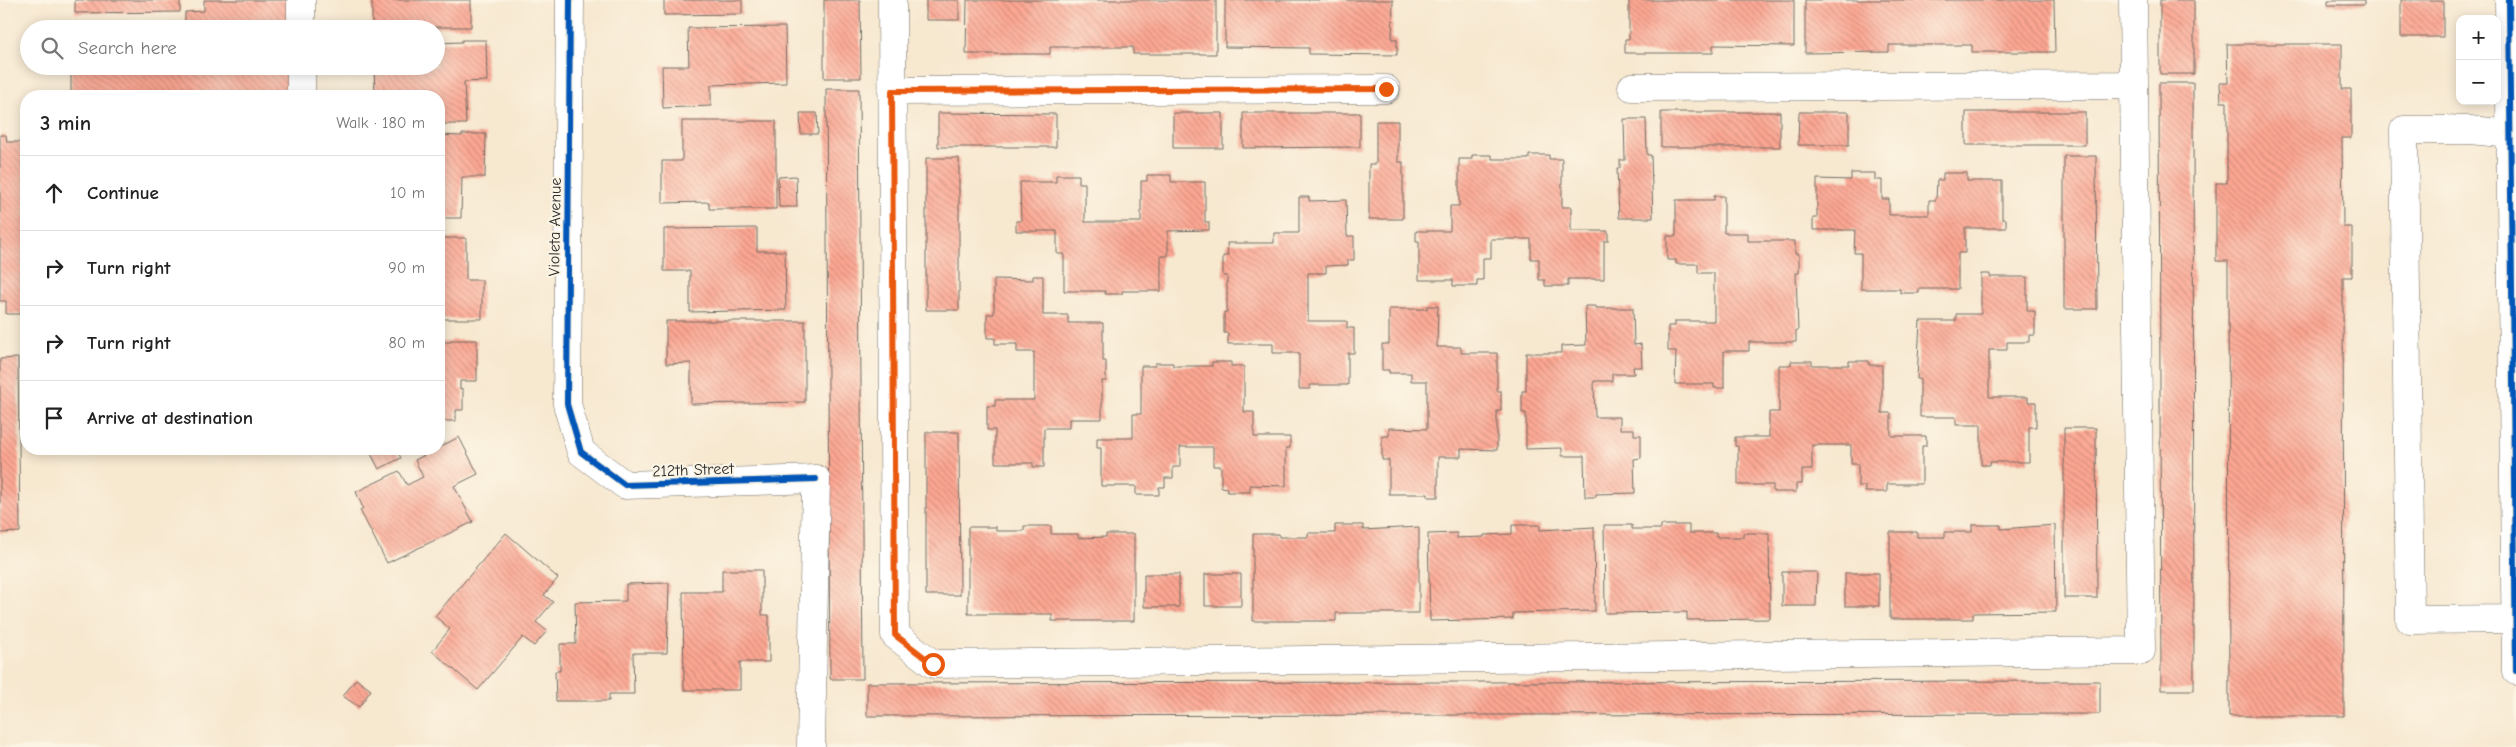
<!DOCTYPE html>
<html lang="en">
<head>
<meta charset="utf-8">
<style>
  :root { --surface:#fff; --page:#f6f6f6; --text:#222; --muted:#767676; --line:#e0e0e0 }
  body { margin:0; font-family:"Comic Neue",sans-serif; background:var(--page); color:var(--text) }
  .controls { position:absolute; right:15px; top:15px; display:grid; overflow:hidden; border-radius:10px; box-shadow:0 2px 12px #0003 }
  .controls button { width:45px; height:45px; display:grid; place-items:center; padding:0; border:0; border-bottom:1px solid var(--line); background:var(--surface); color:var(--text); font:25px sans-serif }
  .stop { position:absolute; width:15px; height:15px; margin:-11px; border:4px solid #ea580c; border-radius:50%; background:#fff }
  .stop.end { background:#ea580c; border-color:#fff; box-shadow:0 1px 5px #0008 }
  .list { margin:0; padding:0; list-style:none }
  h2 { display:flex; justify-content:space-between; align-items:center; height:65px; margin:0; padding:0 20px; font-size:21px }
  h2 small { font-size:16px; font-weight:400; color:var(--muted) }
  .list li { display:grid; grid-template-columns:32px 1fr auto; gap:15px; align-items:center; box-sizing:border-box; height:75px; padding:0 20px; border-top:1px solid var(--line) }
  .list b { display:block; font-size:19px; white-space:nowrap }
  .list em { font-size:16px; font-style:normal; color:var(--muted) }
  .icon { flex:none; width:28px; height:28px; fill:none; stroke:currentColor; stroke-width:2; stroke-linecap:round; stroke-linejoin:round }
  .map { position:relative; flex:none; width:2516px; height:747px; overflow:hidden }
  .search { position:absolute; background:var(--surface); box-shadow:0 2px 12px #0003; left:20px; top:20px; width:425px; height:55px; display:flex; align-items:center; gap:12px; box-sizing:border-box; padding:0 18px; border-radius:28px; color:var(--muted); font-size:19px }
  .panel { position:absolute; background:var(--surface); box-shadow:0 2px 12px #0003; left:20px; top:90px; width:425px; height:365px; border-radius:20px }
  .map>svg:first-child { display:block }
  .building { fill:url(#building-back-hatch) }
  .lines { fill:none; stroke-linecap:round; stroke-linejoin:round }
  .minor-casing { stroke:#726d65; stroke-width:29 }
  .minor { stroke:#fff; stroke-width:28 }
  .cycleway-casing { stroke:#fcf5e5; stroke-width:9 }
  .cycleway { stroke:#0057b8; stroke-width:6 }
  .route { stroke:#ea580c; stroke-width:6 }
  .labels { text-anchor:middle; stroke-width:4; stroke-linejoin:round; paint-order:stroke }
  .street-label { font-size:16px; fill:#2b2b2b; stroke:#fcf5e5 }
</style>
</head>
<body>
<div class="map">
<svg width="2516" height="747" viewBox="0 0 2516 747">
  <defs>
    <pattern id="building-back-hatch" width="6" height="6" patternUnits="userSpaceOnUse" patternTransform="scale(1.25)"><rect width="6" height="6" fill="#fda793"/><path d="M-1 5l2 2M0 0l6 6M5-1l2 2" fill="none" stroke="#cd8878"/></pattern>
  </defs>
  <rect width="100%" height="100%" fill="#fcf5e5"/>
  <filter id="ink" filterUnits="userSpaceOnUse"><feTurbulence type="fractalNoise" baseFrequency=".02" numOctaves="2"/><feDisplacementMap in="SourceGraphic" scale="10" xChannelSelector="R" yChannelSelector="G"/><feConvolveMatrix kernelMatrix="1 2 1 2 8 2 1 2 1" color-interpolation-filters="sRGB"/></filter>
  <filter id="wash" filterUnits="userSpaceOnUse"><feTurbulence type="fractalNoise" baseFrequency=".0096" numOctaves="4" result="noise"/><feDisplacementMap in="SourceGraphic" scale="20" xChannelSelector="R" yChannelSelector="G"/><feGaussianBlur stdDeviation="1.12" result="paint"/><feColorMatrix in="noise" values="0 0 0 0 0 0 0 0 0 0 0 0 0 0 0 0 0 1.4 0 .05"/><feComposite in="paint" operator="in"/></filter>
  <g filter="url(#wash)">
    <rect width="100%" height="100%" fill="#f7e8d0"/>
    <g id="blocks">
      <!-- building -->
      <path class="building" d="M75,0H180V12L75,13Z
        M204,0H291L292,29H142V27L185,25V12L204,11Z
        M372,0H471V27H372Z
        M664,0H742V14L664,15Z
        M824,0H860L861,78H824Z
        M926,0H959V20H926Z
        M967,0H1216V54H1133V47H1050V54H966Z
        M1225,0H1393L1392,39H1397V55L1309,54V48L1225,47Z
        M1629,0H1794V46L1713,45V53H1625V39H1629Z
        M1805,0H2054L2055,52H1972V45H1889V52L1805,53Z
        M2160,0H2194V74H2160Z
        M2328,0H2364V5H2328Z
        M2401,0H2443V37H2401Z
        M785,27L786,83L711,85V106L663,108L662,66H689L688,28Z
        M462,40H486L487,81L464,82L466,124H439V96H375L374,66H436V43L462,42Z
        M2227,44H2342V89H2351V138H2342L2343,227H2352V277H2343L2344,716H2229L2228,261H2216V183H2227V102H2221L2220,83H2228Z
        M71,66H293L294,96H71Z
        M2159,83H2193L2194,690H2161Z
        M826,89H859L863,679H830Z
        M1661,112H1780V147H1661Z
        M1799,112H1849V145H1798Z
        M1966,112H2085V145H1966Z
        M800,113H817L818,134H801Z
        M938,113L1056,114V147H938Z
        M1173,113H1223V148H1173Z
        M1243,113H1360V147L1243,148Z
        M1624,119H1646L1647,155H1651L1653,218H1619L1617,168H1620V160H1625Z
        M682,121H776V209H709V202L662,203V161H682Z
        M1376,121H1398V162H1403V219H1369V164H1376Z
        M462,134H486L485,177H462L461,218H439V135L462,136Z
        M0,135H6L7,142H26V314H6V301H0Z
        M1472,155H1492V159H1529V155H1549V159H1562V207H1571V231H1608V241H1604V279H1568V286H1545V280H1539V259H1531V239H1491V258H1483V280H1477V286H1453V280H1419V241H1416V231H1450V206H1459V159H1472Z
        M2064,156H2096L2097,309H2064Z
        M926,158H959V310H926Z
        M1851,173H1875V180H1882V199H1889V215H1929V200H1936L1937,180H1943V173H1967V181H2002V219H2006V228H1965V253H1958V289H1919V293H1900V289H1861V253H1854L1855,230H1813V218H1817V179L1851,180Z
        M1056,175H1079V183H1085V222H1141V181H1147V175H1171V182H1205V222H1209V230L1168,231V256H1161V291H1122V294H1105V291H1064V254H1057V231H1016V221H1021L1020,182H1056Z
        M796,176L797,207H779L778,177Z
        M1714,196H1724V233H1748V241H1795V254H1799V273H1796L1798,331H1796V342H1749V351H1724V388H1714V384H1675L1676,351H1668V326H1675V321H1714V273H1698V264H1676V260H1667V236H1676V200H1714Z
        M1299,197H1309V201L1346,200L1347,236H1354V260H1348V265L1326,266V273H1308V321H1347V328H1354V353H1348V385H1310V389H1299V353H1273V344H1228V333H1224V312H1227V276H1223V256H1228L1227,243H1274V233H1299Z
        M757,228V251H785L786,310L690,312V271H664V229Z
        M439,238H466V280H482V319H439Z
        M1981,274H1990V277H2027V311H2035V335H2029V342H2007V350H1989V397H2028V402H2036V427H2029V462H1990V465H1981V425H1956V417H1920V379H1917L1920,321H1956V314H1981Z
        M1033,276H1043V315H1068V323H1103V361H1106V381H1102V419H1069V428H1044V467H1033V463H995V430H987V406H995V400H1034V352H1017V344H995V338H987V314H994V279L1033,280Z
        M1427,306H1438L1437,347H1461V353H1497V391H1501V411H1497V450L1461,449V457H1438V497H1428V494H1389V460H1382V436H1389V428L1427,429V381H1411V373H1389V370H1382V344H1389V309H1427Z
        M1585,306H1596V308H1633L1634,345L1641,344L1642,367H1633L1634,374H1612V381H1594L1595,417H1620V429H1634V435H1641V458L1634,459L1635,493L1596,494V497H1585L1584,456H1562V448L1526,449V413H1522V391H1526V353H1561V346L1586,345Z
        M666,321H805V402L691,404V363L666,364Z
        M451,340H477V381H460V389H463V410H456V421H439V342H451Z
        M18,358L20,532L0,533V359Z
        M1791,361H1812V365H1849V361H1869V365H1882V413H1891V436H1926V446H1922V484H1887V492H1865V486H1858V464H1851V445H1812V470H1802V484H1796V492H1773V485H1738V446H1735V437H1769V412H1779V365H1791Z
        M1212,362H1231V366H1244V412H1254V437H1290V448H1286V486L1250,485V492H1227V488L1221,487V466H1213V447H1180V467H1173V478H1165V487H1159V495H1136V486H1101V448H1097V438H1133V414H1141V366H1155V363H1173V366H1212Z
        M2064,428H2096L2097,598H2064Z
        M926,432H959L960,595H926Z
        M459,437L478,474L454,486L473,522L387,563L360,510L363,508L356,492L399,471L407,485L423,477L415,460Z
        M376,449H396L401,458L379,469L370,452Z
        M1335,525H1363V530L1419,527V613H1336V621H1253V534H1279V537H1308V533H1335Z
        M1512,525H1540V530L1594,527L1595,611L1513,613V619L1430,621L1428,534L1457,533V538L1484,537V535L1512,534Z
        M1604,525H1632V529H1661V525H1689V533H1716V537H1743V533H1769L1770,619L1687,620V612L1605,613Z
        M1972,525H2001V529L2055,525L2056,612L1973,613V619H1890V532H1917V537H1945V532H1972Z
        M1024,526H1051V534H1078V538L1106,537V534H1134V621H1052V614H968V527H996V531H1024Z
        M506,533L558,578L544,595L553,602L536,622L547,631L534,646L523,637L478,690L432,651L450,629L435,616Z
        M722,570H762V615H769V662H740V690H684L683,592H722Z
        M1782,572H1817L1816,606H1782Z
        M1845,573H1879V606H1845Z
        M1144,574H1179V607H1144Z
        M1205,574H1241V606H1205Z
        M669,583L667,653H633L634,694H609V701H556L555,671H560V644H576L575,602L626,601V584Z
        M356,679L371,690L359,707L343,696Z
        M2100,681V714L867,716V683Z"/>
    </g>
  </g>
  <g filter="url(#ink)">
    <use href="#blocks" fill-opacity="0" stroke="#726d65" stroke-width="1"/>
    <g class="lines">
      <!-- minor casing -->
      <g class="minor-casing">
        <path id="minor" d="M301,0V29
          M570,0L567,404L581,452L625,485L816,479L811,747
          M892,0L895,635L933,664L2141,651L2133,0
          M2509,0L2516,671
          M301,66V96
          M1632,87L2134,85
          M892,91L1386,89
          M2511,134L2470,130H2404L2410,620L2515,619"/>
      </g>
      <!-- minor -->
      <use href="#minor" class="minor"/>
      <!-- cycleway casing -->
      <g class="cycleway-casing">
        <path id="cycleway" d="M570,0L567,404L581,452L625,485L816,479
          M2509,0L2516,671"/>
      </g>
      <!-- cycleway -->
      <use href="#cycleway" class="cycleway"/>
    </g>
  </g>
  <g class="lines" filter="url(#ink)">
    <!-- route -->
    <path class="route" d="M933,664L895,635L892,91L1386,89"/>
  </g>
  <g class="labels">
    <!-- street labels -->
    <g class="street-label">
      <text transform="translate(554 227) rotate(-89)" y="6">Violeta Avenue</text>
      <text transform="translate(693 469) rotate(-2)" y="6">212th Street</text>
    </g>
  </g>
</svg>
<div class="controls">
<button>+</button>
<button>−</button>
</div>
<div class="stop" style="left:933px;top:664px"></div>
<div class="stop end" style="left:1386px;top:89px"></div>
<div class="search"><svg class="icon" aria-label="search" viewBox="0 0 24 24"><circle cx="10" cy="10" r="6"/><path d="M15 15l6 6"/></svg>Search here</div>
<section class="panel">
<h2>3 min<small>Walk · 180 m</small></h2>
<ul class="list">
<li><svg class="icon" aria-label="ahead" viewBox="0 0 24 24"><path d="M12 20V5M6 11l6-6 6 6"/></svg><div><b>Continue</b></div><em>10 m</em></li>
<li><svg class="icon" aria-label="right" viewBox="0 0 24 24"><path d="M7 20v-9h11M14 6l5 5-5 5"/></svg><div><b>Turn right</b></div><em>90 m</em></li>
<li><svg class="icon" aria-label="right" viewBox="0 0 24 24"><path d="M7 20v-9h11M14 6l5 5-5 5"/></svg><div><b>Turn right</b></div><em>80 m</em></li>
<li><svg class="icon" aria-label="arrive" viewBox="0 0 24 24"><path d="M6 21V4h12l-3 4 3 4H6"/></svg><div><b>Arrive at destination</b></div></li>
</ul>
</section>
</div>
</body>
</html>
